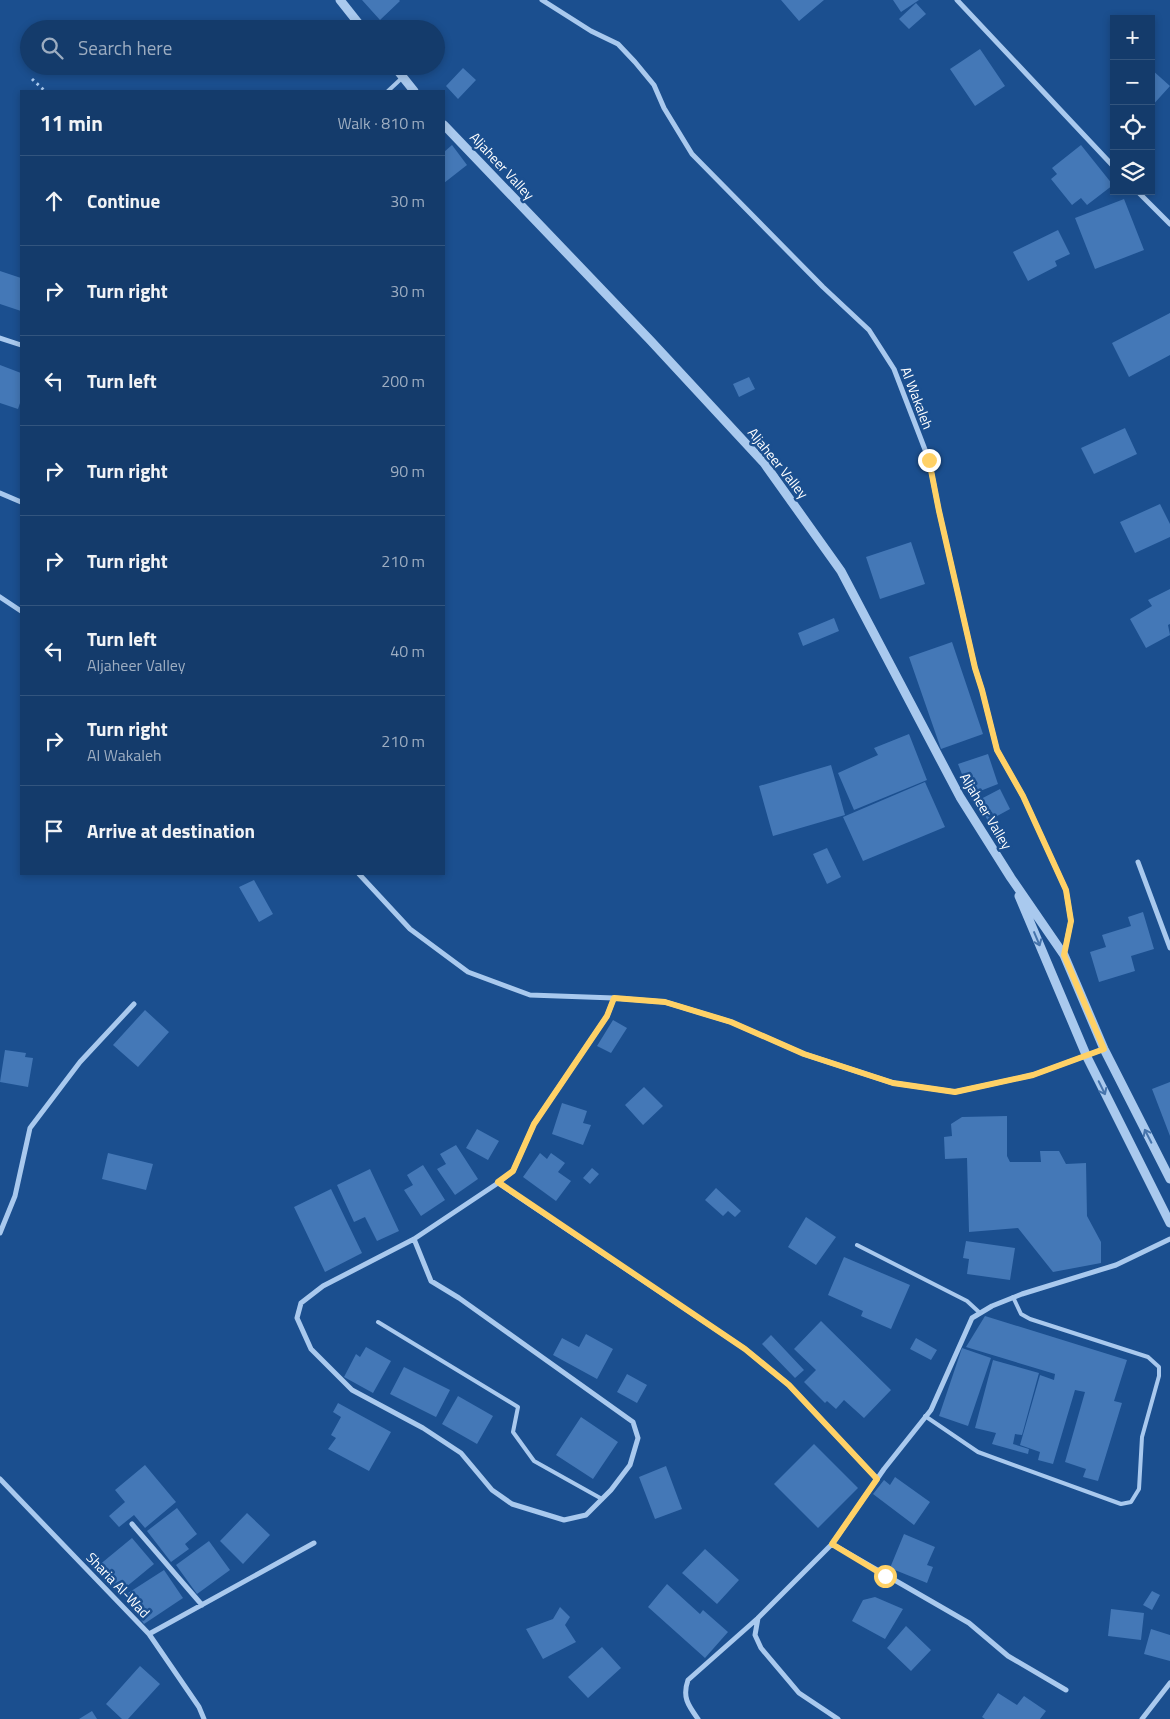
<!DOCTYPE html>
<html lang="en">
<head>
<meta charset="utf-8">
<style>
  :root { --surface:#143b6b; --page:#214673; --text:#f1f3f6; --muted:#9dadc1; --line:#33557e }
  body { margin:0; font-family:"Titillium Web",sans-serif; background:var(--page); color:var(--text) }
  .controls { position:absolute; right:15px; top:15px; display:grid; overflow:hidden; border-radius:0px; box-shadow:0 2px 8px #0003 }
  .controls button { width:45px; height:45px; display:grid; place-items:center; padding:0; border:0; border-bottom:1px solid var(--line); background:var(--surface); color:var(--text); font:25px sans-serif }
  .stop { position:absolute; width:15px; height:15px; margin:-11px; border:4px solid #ffd166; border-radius:50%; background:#fff }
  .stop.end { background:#ffd166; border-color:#fff; box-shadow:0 1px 5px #0008 }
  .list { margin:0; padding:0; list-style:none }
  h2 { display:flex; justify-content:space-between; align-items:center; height:65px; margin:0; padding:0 20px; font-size:21px }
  h2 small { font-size:16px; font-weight:400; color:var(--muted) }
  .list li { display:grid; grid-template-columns:32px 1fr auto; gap:15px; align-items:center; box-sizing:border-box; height:90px; padding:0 20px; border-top:1px solid var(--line) }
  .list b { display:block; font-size:19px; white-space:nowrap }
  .list p { margin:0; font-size:16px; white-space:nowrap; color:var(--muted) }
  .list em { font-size:16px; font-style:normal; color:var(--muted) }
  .icon { flex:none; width:28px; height:28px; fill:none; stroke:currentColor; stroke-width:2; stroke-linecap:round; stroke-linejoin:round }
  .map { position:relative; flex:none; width:1170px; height:1719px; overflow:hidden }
  .search { position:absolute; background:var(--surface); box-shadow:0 2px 8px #0003; left:20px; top:20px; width:425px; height:55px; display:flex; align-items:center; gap:12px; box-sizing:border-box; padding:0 18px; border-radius:28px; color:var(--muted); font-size:19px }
  .panel { position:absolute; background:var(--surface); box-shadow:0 2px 8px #0003; left:20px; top:90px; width:425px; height:785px; border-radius:0px }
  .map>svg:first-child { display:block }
  .building { fill:#4478b7 }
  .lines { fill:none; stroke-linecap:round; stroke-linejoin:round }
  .path { stroke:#a9c9ee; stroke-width:3; stroke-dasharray:2.5 4; stroke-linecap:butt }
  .service { stroke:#a9c9ee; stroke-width:4 }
  .minor { stroke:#a9c9ee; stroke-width:5 }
  .tertiary { stroke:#a9c9ee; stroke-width:9 }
  .oneway { stroke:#4674ac }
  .route { stroke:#ffd166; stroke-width:6 }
  .labels { text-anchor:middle; stroke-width:5; stroke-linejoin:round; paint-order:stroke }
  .street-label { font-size:14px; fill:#fff; stroke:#1b4f8f }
</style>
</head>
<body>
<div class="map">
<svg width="1170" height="1719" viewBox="0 0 1170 1719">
  <rect width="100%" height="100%" fill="#1b4f8f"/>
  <!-- building -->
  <path class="building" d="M362,0H399L400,1L380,20Z
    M781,0H824L799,21Z
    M893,0H919L901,12Z
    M916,3L926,14L909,29L899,19Z
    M980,49L1005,86L975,106L950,69Z
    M463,68L476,80L458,99L446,86Z
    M1151,69L1170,86L1151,107Z
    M452,145L467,165L444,183V152Z
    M1081,145L1113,185L1087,205L1081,198L1072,205L1051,179L1057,174L1052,168Z
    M1124,199L1144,250L1095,269L1075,218Z
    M1058,230L1070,254L1055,261L1057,266L1028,281L1013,252Z
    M0,271L21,278V311L0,304Z
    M1170,313V355L1129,377L1112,343Z
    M0,365L21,373V400L18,409L0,403Z
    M749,377L755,389L739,397L733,384Z
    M1125,428L1137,454L1094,474L1081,448Z
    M1160,504L1170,524V537L1135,553L1120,522Z
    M911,542L925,584L880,599L866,557Z
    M1170,589V624L1168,625L1170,635L1146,648L1130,619L1152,606L1148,600Z
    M834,618L839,631L803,646L798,633Z
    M952,642L983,734L941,749L909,657Z
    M909,734L927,780L854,810L838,773L878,755L874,748Z
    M988,754L998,784L970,795L958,764Z
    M831,765L845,815L773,836L759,786Z
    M925,782L945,827L863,861L843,817Z
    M1000,789L1010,809L988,821L977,801Z
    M827,848L841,877L827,884L813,854Z
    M254,880L273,914L259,922L239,887Z
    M1143,912L1154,949L1131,956L1135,971L1099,982L1090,952L1106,947L1102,935L1131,926L1128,917Z
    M145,1010L169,1032L138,1067L113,1045Z
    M613,1020L627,1028L611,1053L597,1046Z
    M5,1050L26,1053L25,1057L33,1058L28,1087L0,1082Z
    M1170,1082V1136L1152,1089Z
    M644,1087L663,1106L643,1125L625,1105Z
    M562,1103L587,1111L583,1123L591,1125L583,1145L552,1134Z
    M1007,1116V1156L1010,1162H1041L1040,1151H1059L1066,1164L1086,1163L1087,1216L1101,1242V1263L1053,1272L1018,1228L969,1232L967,1158L945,1159L944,1137L952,1136L951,1124L962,1117Z
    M477,1129L499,1141L488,1160L466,1148Z
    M456,1145L478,1179L455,1195L437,1169L446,1164L440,1154Z
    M108,1153L153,1164L146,1190L102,1179Z
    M540,1153L547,1159L551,1153L565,1163L558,1172L571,1181L556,1201L523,1177Z
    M423,1165L445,1200L421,1216L404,1190L413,1185L407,1175Z
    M592,1168L599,1174L590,1184L583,1178Z
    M370,1169L399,1231L377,1241L365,1217L354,1222L337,1185Z
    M716,1188L741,1211L735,1217L728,1211L723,1216L705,1200Z
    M331,1189L362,1253L325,1272L294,1207Z
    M806,1217L836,1237L816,1265L788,1247Z
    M966,1241L1015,1248L1010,1280L967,1274L969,1259L963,1258Z
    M844,1257L910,1285L891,1329L861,1316L863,1311L828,1295Z
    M985,1316L1127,1360L1114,1401L1122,1403L1098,1481L1083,1477L1086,1469L1065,1462L1085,1392L1075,1390L1053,1464L1038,1460L1040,1452L1020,1445L1040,1375L1054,1380L1055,1374L966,1347Z
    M821,1321L891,1390L864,1418L844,1400L836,1409L827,1401L825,1403L804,1382L816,1370L794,1349Z
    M586,1334L613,1349L597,1379L553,1355L562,1338L579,1347Z
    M771,1335L804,1370L795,1378L762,1344Z
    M916,1338L937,1350L931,1360L910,1349Z
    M366,1347L391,1361L373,1393L344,1377L356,1354L360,1357Z
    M962,1348L991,1358L968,1426L939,1416Z
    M993,1360L1039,1373L1022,1435L1015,1434L1013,1444L1029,1449L1028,1454L992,1444L996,1433L975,1428Z
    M404,1367L450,1390L436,1417L390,1394Z
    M627,1374L647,1385L637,1403L617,1392Z
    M458,1396L493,1416L477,1444L442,1424Z
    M338,1403L391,1432L369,1471L328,1449L336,1438L331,1435L341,1417L333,1412Z
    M581,1417L618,1442L593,1479L556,1455Z
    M814,1444L858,1488L818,1528L774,1484Z
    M145,1465L176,1502L145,1528L134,1515L119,1527L109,1516L125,1502L115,1490Z
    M666,1466L682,1509L655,1519L639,1477Z
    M895,1477L930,1502L914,1525L873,1494L884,1480L890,1485Z
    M177,1508L197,1534L185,1544L189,1549L171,1562L147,1531Z
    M247,1513L270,1535L243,1564L220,1541Z
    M904,1534L935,1547L927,1565L933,1567L927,1583L890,1568Z
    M132,1538L154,1564L120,1592L98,1566Z
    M209,1541L230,1570L197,1594L176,1565Z
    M705,1549L739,1580L717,1604L682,1573Z
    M164,1570L183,1598L144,1624L125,1595Z
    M667,1584L700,1614L703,1610L728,1632L705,1658L648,1607Z
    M1152,1591L1160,1595L1152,1610L1143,1605Z
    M875,1597L903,1609L885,1639L852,1621L863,1600Z
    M560,1607L570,1617L565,1625L576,1642L543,1659L526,1629L553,1619Z
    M1111,1609L1144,1613L1141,1640L1108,1636Z
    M906,1626L931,1650L911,1671L887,1648Z
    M1151,1629L1170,1635V1661L1144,1654Z
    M602,1647L621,1668L588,1698L568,1677Z
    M140,1666L160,1684L128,1719H122L106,1704Z
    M998,1693L1017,1705L1024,1696L1046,1711L1040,1719H985L982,1717Z
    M92,1711L97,1719H79Z"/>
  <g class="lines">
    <!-- path -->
    <path class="path" d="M32,79L45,91"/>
    <!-- service -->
    <path class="service" d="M388,91L403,77
      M857,1245L967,1301L980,1313
      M378,1322L518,1407L513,1432L534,1461L602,1499
      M925,1416L978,1452L1121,1504L1131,1502L1139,1489L1142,1437L1159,1376V1367L1148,1357L1030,1319L1021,1314L1013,1297"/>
    <!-- minor -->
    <path class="minor" d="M542,0L591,31L618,44L635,62L654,85L664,108L692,154L823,287L869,330L894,369L929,460L939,511L975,668L982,690L997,750L1023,796L1066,890L1071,921L1064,954
      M957,0L1114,167
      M1137,191L1170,224
      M0,338L21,345
      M0,493L21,502
      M0,597L21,611
      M1138,862L1170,948
      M359,874L410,929L468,972L530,995L614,998L665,1002L731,1022L804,1054L893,1083L955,1092L1033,1075L1104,1049
      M498,1183L745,1349L789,1385L877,1479
      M0,1233L15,1196L30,1128L80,1062L134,1004
      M414,1239L431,1281L459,1298L633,1422L638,1438L630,1465L611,1490L586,1515L564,1520L512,1504L492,1490L461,1453L423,1428L352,1390L311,1349L297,1318L301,1303L323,1286L414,1239L498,1183L513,1171L534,1124L607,1016L614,998
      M0,1479L149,1634L199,1707L204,1719
      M132,1524L202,1605
      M832,1544L969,1623L1008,1656L1066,1690
      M758,1618L755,1635L761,1648L799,1693L838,1719
      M149,1634L314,1543
      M698,1719C688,1705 682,1697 688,1680L758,1618L832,1544L884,1469L931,1410L972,1318L992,1306L1022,1294L1116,1265L1170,1239
      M1142,1719L1170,1683"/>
    <!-- tertiary -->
    <path class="tertiary" d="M340,0L363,29
      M394,66L414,91
      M444,125L650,340L764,463L841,571L960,797L1011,878L1064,955L1104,1049L1170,1179
      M1019,896L1087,1057L1170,1223"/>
  </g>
  <!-- one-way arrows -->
  <defs><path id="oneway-shaft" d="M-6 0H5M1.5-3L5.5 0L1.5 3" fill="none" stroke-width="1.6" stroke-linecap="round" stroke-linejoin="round" transform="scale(1.25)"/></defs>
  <g class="oneway">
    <use href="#oneway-shaft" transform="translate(1037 939) rotate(67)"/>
    <use href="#oneway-shaft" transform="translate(1102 1088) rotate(64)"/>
    <use href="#oneway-shaft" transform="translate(1148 1136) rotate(-117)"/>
  </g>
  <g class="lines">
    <!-- route -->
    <path class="route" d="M885,1576L832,1544L877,1479L789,1385L745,1349L498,1182L513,1171L534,1124L607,1016L614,998L665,1002L731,1022L804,1054L893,1083L955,1092L1033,1075L1104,1049L1064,955L1071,921L1066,890L1023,796L997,750L982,690L975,668L939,511L929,460"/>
  </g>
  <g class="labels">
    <!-- street labels -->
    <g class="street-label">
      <text transform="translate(502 166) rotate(47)" y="5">Aljaheer Valley</text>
      <text transform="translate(917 398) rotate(69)" y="5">Al Wakaleh</text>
      <text transform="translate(778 463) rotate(51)" y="5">Aljaheer Valley</text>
      <text transform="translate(986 811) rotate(59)" y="5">Aljaheer Valley</text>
      <text transform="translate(118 1585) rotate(46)" y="5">Sharia Al-Wad</text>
    </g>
  </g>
</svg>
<div class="controls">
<button>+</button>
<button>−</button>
<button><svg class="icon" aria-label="locate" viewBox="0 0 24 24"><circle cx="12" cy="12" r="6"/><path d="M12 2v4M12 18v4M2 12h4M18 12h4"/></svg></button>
<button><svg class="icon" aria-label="layers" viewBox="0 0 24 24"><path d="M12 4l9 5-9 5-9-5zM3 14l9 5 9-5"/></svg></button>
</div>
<div class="stop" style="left:885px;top:1576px"></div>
<div class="stop end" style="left:929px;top:460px"></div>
<div class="search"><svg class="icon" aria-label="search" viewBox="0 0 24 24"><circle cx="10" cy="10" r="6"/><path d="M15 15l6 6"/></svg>Search here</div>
<section class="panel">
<h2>11 min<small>Walk · 810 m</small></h2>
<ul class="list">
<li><svg class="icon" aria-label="ahead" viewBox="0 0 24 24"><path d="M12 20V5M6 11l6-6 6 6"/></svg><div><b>Continue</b></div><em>30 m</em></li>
<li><svg class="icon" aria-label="right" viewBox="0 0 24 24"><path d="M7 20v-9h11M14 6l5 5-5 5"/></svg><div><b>Turn right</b></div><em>30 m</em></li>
<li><svg class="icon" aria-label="left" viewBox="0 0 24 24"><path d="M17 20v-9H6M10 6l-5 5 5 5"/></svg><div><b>Turn left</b></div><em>200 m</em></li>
<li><svg class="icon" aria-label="right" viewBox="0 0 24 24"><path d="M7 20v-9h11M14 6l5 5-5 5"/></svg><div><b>Turn right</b></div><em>90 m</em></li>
<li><svg class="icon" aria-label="right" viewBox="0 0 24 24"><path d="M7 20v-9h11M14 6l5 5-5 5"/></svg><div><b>Turn right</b></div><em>210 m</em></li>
<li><svg class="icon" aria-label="left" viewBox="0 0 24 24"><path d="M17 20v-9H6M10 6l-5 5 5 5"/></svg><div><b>Turn left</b><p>Aljaheer Valley</p></div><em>40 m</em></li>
<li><svg class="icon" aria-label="right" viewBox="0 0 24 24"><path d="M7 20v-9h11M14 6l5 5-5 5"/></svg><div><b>Turn right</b><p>Al Wakaleh</p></div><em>210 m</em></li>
<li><svg class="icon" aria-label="arrive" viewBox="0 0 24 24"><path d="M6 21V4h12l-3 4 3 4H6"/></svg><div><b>Arrive at destination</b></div></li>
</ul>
</section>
</div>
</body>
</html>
